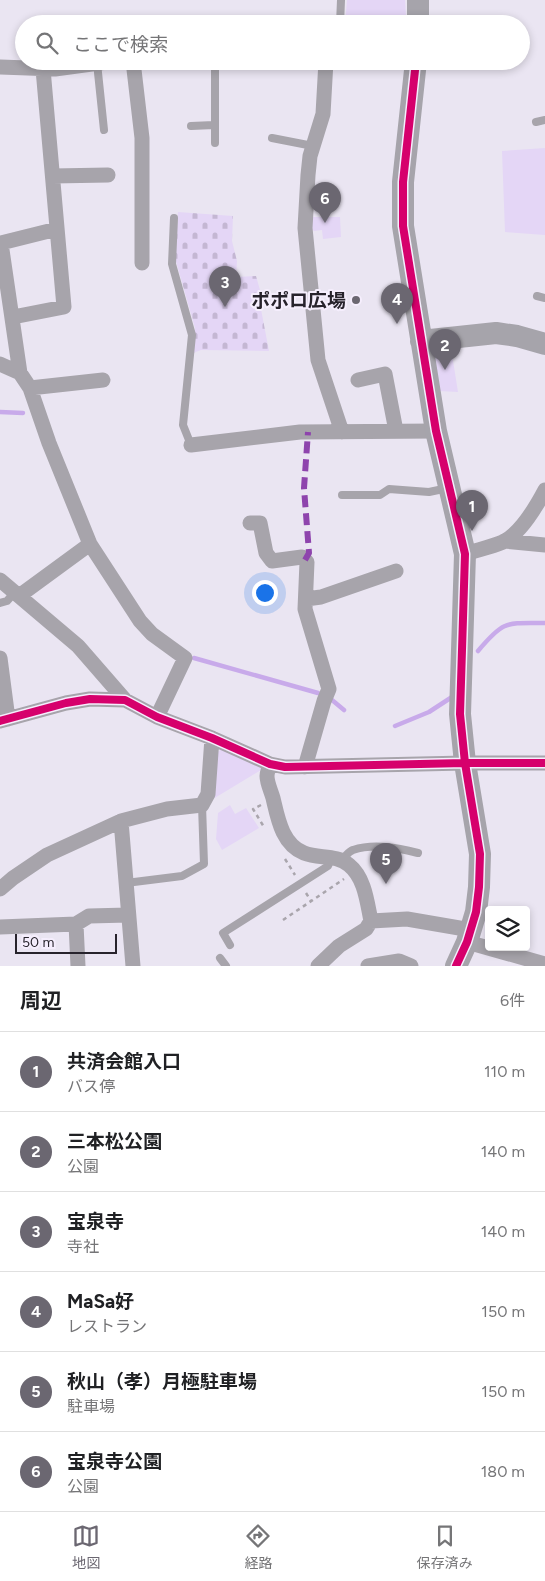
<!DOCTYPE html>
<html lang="ja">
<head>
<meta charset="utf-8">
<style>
  :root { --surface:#fff; --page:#f6f6f6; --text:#202124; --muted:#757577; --line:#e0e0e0; --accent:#6b6771 }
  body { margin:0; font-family:Figtree,"Noto Sans JP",sans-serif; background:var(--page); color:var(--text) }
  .controls { position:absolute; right:15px; bottom:15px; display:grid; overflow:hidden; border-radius:5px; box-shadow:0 2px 8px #0003 }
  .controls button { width:45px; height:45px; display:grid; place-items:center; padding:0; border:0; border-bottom:1px solid var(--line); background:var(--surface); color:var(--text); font:25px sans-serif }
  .scale { position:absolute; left:15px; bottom:12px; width:102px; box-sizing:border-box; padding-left:5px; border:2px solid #27232c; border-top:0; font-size:14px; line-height:18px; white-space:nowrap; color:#27232c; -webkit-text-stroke:4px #f5eefd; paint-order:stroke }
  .you { position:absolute; left:264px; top:592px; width:18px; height:18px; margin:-12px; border:4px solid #fff; border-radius:50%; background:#1a73e8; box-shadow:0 0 0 8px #1a73e833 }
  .badge { display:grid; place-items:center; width:32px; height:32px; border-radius:50%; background:var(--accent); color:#fff; font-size:16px; font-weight:700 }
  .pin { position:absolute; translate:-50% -41px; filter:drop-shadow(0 1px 2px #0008) }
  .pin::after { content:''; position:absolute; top:26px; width:18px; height:15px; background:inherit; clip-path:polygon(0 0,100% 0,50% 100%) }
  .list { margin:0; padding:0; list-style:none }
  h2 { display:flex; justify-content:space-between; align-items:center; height:65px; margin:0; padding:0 20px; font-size:21px }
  h2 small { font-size:16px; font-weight:400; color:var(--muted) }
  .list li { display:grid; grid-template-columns:32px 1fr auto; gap:15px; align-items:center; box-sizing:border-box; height:80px; padding:0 20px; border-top:1px solid var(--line) }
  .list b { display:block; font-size:19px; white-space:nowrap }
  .list p { margin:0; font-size:16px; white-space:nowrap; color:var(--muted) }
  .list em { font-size:16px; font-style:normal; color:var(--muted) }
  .icon { flex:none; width:28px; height:28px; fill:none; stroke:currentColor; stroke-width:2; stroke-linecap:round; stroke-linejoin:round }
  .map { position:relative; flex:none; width:545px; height:966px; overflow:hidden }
  .search { position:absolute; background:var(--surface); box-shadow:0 2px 8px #0003; left:15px; right:15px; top:15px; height:55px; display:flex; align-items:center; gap:12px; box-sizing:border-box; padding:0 18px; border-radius:28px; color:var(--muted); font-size:19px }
  .sheet { height:545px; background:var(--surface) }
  nav { display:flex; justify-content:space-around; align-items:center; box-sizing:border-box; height:70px; border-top:1px solid var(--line); background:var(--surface); font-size:14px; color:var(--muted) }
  nav a { display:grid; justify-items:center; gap:2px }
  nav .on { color:var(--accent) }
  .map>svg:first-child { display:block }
  .green { fill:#e4d6f6 }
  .cemetery { fill:url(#cemetery-stones) }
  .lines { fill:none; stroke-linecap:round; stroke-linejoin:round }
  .stream { stroke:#c8aaea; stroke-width:4.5 }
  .path { stroke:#a9a5ac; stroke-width:2.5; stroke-dasharray:4 4; stroke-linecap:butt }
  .lane { stroke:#a7a4ab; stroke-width:8 }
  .street { stroke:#a7a4ab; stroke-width:15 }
  .secondary { stroke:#a6a4ab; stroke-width:22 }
  .quiet { stroke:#8e44ad; stroke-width:6; stroke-dasharray:12 6; stroke-linecap:butt }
  .cycleway-casing { stroke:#f5eefd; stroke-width:11 }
  .cycleway { stroke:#d6006c; stroke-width:8 }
  .poi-dot { fill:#6b6771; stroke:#f5eefd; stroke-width:2 }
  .labels { text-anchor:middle; stroke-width:4; stroke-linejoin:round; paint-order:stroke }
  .poi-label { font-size:19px; font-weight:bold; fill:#27232c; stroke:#f5eefd; text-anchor:end }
</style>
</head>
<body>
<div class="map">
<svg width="545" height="966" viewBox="0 0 545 966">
  <defs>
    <pattern id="cemetery-stones" width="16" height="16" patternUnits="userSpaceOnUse" patternTransform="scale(1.25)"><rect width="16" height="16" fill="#e4d6f6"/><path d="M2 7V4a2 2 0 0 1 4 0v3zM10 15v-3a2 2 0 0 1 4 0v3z" fill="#c4b7d3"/></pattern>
  </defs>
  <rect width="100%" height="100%" fill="#eae5f2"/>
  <!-- green -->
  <path class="green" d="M347,0H405L406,16L405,24H345Z
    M545,148V235L505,232L502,151Z
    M310,217H340L341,237L323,239L322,230L314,231L312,229Z
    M451,348L458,392L439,391L433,349Z
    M222,749L262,767L261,770L213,799L216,753Z
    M230,805L235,814L246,808L259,828L222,850L216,839L218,813Z"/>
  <!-- cemetery -->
  <path class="cemetery" d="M178,212L233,216L232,241L237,261L236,277L256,276L260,290V304L269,351L201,350L193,353L195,328L175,258Z"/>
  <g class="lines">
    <!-- stream -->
    <path class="stream" d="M0,412L23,413
      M478,651C504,620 506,623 545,623
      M194,658L318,693
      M332,700L344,710
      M395,726L429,712L452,697"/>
    <!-- path -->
    <path class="path" d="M261,805L253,809L264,827
      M285,859L295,875
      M306,893L311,901
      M283,920L344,879"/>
    <!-- lane -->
    <path class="lane" d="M340,24L341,0
      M97,63L104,130
      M536,122L545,120
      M191,126L214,125
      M272,138L313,146
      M215,143V61
      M174,218L172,264L192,335L183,425L191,445
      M537,296L545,298
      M342,495H380L389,489L429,492L448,488
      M0,603L7,601L15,592
      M341,860C345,857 349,851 353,850C374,843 398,848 418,853
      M126,883L182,876L204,864L202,805
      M230,945L223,933L328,866L332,857
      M220,958L226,966"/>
    <!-- street -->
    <path class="street" d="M133,61L142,138V263
      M326,61L323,114L310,156L308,175L305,228L318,360L342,432
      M0,67L55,69L114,61
      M53,176L108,175
      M13,317L64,307L43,69
      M0,364L20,373L30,388L49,443L90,544L140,621L152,634L185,658L157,717
      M20,373L1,243L57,229
      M358,380L385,374L396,431
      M30,388L103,380
      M191,445L300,432L436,431
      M250,523H260L266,553L272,561L302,557L307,562L305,609L329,689L324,701L305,767
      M504,541L545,545
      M465,554C477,550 491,547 503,542C521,533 536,507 545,490
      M0,580L78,646L125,700
      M19,596L90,544
      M306,599L321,597L396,571
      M0,658L8,719
      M0,721L66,703L90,699L125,700L157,717L212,738L270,764L285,767L465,763H545
      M270,764C269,768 267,772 267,776C267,783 271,791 273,798C278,819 282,844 304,853C319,859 336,854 349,865C365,878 367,902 371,921L366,929L339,946L318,966
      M121,821L133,966
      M0,889L13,878L47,855L121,821L167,809L202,805L208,794L212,738
      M371,921L407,919L471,930
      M76,924L78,966
      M0,927L76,924L89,916L128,915
      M467,942L545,964
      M368,966L399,961L411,966"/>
    <!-- secondary -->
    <path class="secondary" d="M418,24V0
      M416,61L403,182V226L436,431L465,554L460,714L465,763L480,854L479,887L476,912L467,942L456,966
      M421,341L496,333L517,336L545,344"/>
    <!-- quiet -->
    <path class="quiet" d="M305,560L309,553L304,488L308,432"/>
    <!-- cycleway casing -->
    <g class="cycleway-casing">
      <path id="cycleway" d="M416,61L403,182V226L436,431L465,554L460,714L465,763L480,854L479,887L476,912L467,942L456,966
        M0,721L66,703L90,699L125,700L157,717L212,738L270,764L285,767L465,763H545"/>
    </g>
    <!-- cycleway -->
    <use href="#cycleway" class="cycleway"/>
  </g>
  <!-- markers -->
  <circle class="poi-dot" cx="356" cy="300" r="5"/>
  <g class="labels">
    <!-- poi labels -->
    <g class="poi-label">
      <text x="346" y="307">ポポロ広場</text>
    </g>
  </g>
</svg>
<div class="controls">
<button><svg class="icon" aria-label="layers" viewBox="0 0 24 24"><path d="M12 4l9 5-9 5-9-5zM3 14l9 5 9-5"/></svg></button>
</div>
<div class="scale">50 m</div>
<div class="you"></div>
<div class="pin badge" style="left:472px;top:531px">1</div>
<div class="pin badge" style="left:445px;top:370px">2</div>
<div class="pin badge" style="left:225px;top:307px">3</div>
<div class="pin badge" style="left:397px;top:324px">4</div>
<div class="pin badge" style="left:386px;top:884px">5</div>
<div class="pin badge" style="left:325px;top:223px">6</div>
<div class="search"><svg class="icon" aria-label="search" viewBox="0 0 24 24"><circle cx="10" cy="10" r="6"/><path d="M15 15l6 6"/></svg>ここで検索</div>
</div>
<section class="sheet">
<h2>周辺<small>6件</small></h2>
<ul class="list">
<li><span class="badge">1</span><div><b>共済会館入口</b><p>バス停</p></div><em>110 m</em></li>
<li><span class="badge">2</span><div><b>三本松公園</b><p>公園</p></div><em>140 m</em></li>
<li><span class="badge">3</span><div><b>宝泉寺</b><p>寺社</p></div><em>140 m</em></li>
<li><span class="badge">4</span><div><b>MaSa好</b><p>レストラン</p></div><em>150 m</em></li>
<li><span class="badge">5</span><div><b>秋山（孝）月極駐車場</b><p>駐車場</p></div><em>150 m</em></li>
<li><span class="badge">6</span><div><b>宝泉寺公園</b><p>公園</p></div><em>180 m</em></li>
</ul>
</section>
<nav>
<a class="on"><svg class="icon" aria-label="map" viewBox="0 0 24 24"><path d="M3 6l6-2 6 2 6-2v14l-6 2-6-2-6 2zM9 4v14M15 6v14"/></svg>地図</a>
<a><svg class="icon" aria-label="directions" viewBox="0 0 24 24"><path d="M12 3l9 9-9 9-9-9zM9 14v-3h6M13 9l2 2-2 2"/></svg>経路</a>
<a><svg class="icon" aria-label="saved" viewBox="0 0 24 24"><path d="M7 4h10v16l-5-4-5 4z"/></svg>保存済み</a>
</nav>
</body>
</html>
